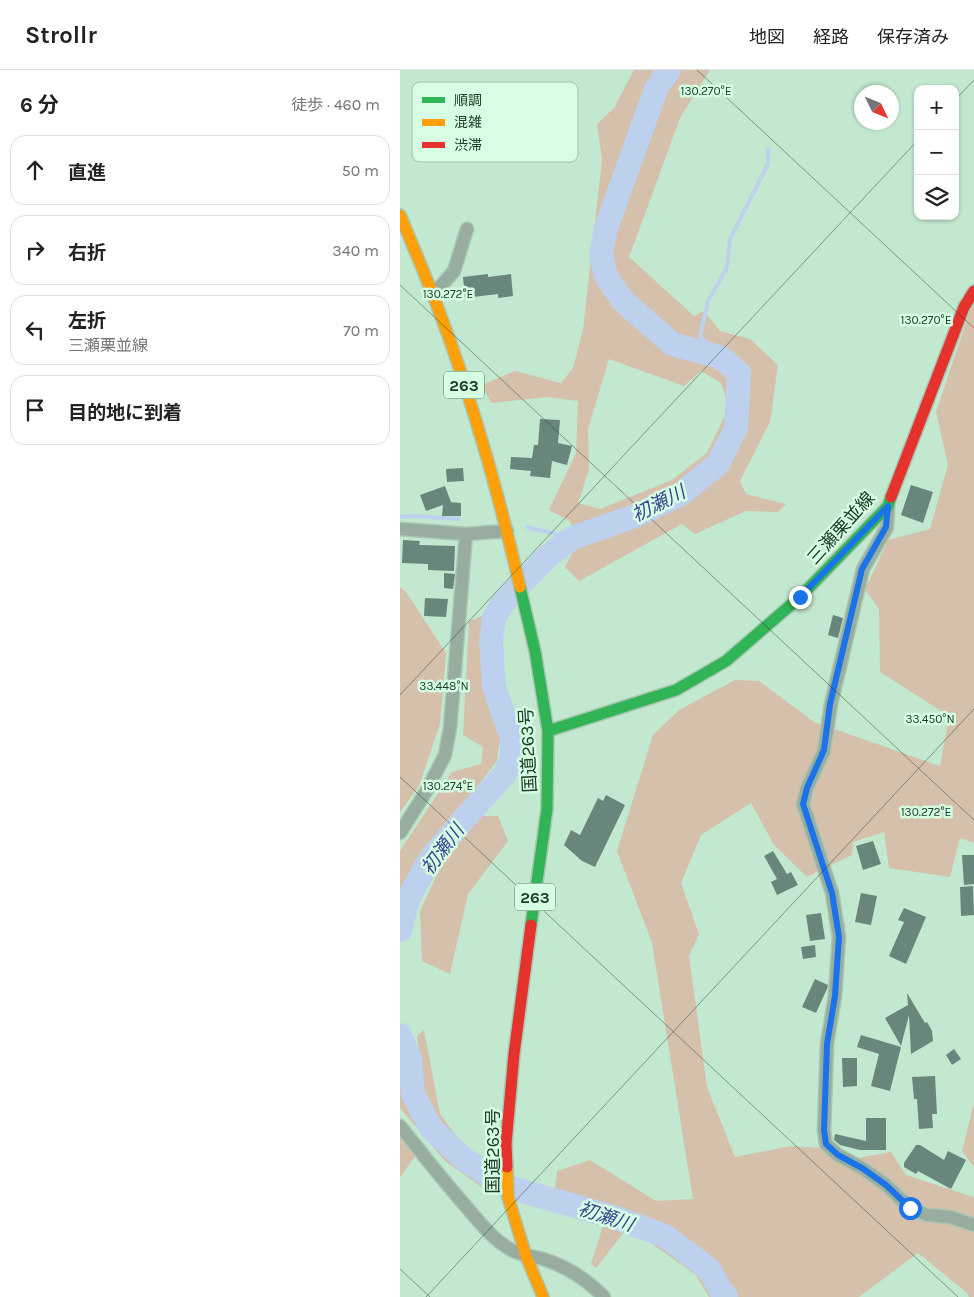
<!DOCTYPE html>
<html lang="ja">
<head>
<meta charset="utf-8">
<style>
  :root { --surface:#fff; --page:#f2f2f2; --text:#222; --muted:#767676; --line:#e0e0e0 }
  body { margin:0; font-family:Karla,"Noto Sans JP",sans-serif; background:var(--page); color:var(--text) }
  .controls { position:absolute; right:15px; top:15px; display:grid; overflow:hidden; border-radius:10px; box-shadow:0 1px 4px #0004 }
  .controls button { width:45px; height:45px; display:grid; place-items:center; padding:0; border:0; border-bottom:1px solid var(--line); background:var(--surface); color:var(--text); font:25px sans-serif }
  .compass { position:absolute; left:454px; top:15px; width:45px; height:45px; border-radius:50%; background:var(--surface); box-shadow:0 1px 4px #0004; rotate:133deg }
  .stop { position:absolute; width:15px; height:15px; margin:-11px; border:4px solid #1a73e8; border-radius:50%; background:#fff }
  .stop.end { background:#1a73e8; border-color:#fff; box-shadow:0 1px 5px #0008 }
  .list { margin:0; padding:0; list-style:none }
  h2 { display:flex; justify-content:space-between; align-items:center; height:65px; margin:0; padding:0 20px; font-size:21px }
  h2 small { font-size:16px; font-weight:400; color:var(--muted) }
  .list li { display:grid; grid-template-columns:32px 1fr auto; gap:15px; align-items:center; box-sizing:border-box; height:70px; margin:0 10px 10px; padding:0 10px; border:1px solid var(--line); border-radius:15px }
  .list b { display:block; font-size:19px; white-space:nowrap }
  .list p { margin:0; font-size:16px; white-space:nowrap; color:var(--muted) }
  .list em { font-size:16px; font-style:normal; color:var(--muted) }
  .icon { flex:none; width:28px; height:28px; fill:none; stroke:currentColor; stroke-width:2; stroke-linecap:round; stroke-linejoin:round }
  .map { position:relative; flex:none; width:574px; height:1227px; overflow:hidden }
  header { display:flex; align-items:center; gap:30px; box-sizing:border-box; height:70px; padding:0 25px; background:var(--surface); border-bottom:1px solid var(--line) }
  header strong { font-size:24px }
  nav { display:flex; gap:28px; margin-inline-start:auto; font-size:18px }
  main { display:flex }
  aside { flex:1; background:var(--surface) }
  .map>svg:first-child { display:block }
  .green { fill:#d5c0ab; fill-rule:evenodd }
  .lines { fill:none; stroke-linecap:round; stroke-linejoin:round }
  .stream { stroke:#bdd1ef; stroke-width:4 }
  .river { stroke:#bdd1ef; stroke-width:24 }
  .building { fill:#69867c }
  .street-casing { stroke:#a8c6b2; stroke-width:15 }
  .fast-casing { stroke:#a8c6b2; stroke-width:14 }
  .slow-casing { stroke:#a8c6b2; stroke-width:14 }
  .jam-casing { stroke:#a8c6b2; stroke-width:14 }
  .street { stroke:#98ac9f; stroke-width:12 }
  .fast { stroke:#30b455; stroke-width:11 }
  .slow { stroke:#ff9f0a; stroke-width:11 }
  .jam { stroke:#e5322d; stroke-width:11 }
  .route { stroke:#1a73e8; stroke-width:6 }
  .ticks { fill:none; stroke:#203c2a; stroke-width:1; stroke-opacity:0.45 }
  .labels { text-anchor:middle; stroke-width:5; stroke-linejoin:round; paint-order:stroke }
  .shield { fill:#d5fee2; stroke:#567661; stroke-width:1 }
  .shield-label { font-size:16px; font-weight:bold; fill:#203c2a }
  .street-label { font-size:18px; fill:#203c2a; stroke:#d5fee2 }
  .water-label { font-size:19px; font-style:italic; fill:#3c4492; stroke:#d5fee2 }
  .key { fill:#d5fee2; stroke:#9fc4ab; stroke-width:1 }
  .key-label { font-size:14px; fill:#203c2a }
  .ticks-label { font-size:12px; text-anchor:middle; fill:#203c2a; stroke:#d5fee2; stroke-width:5; stroke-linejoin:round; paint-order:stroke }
</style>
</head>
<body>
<header>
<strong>Strollr</strong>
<nav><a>地図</a><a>経路</a><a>保存済み</a></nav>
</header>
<main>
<aside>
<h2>6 分<small>徒歩 · 460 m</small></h2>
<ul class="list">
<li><svg class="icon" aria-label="ahead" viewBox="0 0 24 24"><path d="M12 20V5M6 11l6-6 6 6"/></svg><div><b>直進</b></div><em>50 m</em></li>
<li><svg class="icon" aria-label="right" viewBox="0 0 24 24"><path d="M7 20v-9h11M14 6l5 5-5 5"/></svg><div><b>右折</b></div><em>340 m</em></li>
<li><svg class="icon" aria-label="left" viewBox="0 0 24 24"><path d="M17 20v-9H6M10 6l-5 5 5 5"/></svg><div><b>左折</b><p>三瀬栗並線</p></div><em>70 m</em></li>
<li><svg class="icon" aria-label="arrive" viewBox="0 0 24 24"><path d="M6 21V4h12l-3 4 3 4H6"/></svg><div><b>目的地に到着</b></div></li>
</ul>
</aside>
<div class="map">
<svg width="574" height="1227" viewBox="0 0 574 1227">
  <rect width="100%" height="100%" fill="#c2e8cf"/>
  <!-- green -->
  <path class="green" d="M234,0H310L281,46L229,187L294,246L304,241L320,261L350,269L378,295L370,352L340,411L346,424L386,434L378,442L346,441L295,464L282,454L179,511L165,497L177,474L170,451L149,440L176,383L178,331L147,327L91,333L82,315L115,301L161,313L173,298L183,260L202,89L197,54L214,38ZM209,289L284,316L301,301L321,313L329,337L307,383L272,410L200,439L178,433L189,400L188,359Z
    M574,235V773L560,768L550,807L489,798L484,762L453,772L452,785L407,807L374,775L351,733L301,765L281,813L299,864L289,886L307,1017L335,1087L391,1076L422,1078L441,1091L491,1082L506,1105L573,1127L574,1126V1227H569L567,1223L518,1183L459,1227H309L296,1205L228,1157L196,1198L191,1194L204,1152L153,1136L157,1101L190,1090L256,1131L293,1129L252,873L217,781L253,665L279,640L335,610L359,611L414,652L540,696L549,646L480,602L479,539L465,520L488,470L530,459L548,395L536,342L570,241Z
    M0,517L6,522L46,583L40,654L19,716L0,742Z
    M83,546L85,616L101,662L97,691L24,786L0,839V781L52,702L81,694L83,677L63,665L69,551Z
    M82,746H98L108,771L68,824L50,904L22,891L20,841L47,783Z
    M24,960L40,1044L58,1068L54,1070L25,1028L17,966Z
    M0,994L14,1042L46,1085L75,1105L83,1118L45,1091L0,1038Z
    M574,1033V1097L562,1081Z
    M0,1066L16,1085L0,1107Z"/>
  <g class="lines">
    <!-- stream -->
    <path class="stream" d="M320,287L300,266L308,231L327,198L330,169L368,94V79
      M0,447L16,446L59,449
      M127,457L172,468"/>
    <!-- river -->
    <path class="river" d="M0,860L8,829L30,789L64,749L105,704L112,688V668L94,617L91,571L94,549L102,534L147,487L172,468L235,446L281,424L318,394L336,358L339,303L320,287L272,274L223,231L206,206L201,185L206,158L256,19L269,0
      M0,965L10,989L13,1024L31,1058L64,1089L105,1116L216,1148L265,1166L309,1199L320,1219L326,1227"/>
  </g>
  <!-- building -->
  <path class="building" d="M88,204V207L111,204L113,226L98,228V224L65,228L63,207Z
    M140,349L160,350L158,373L172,376L167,395L152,391L150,408L130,406L131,401L110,399L111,387L132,388L134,375H138Z
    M63,398L64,411L47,412L46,399Z
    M511,415L533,422L523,453L501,445Z
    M45,416L51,432H49L61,433V446H42L43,435L26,441L20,425Z
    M3,470L20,471L19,475L55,476L54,501L28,500V494L2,493Z
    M44,503L55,504L53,519L44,518Z
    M25,528L48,529L46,547L24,546Z
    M433,545L443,548L438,568L428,565Z
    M206,725L225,735L195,797L182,791L164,775L171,760L180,765L198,728L203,731Z
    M473,771L481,794L463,800L456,776Z
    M373,781L387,804L391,802L398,815L377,825L371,812L377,809L364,786Z
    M562,785H574V814L564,815Z
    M573,816L574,845L561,846L560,817Z
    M461,823L477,826L471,855L455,852Z
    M504,838L526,847L506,894L489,886L504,852L498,850Z
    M421,843L425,869L410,871L406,845Z
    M415,875L416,887L403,889L401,877Z
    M415,909L428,915L427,919L416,943L402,937Z
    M507,923L525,953L527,952L532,961L533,971L511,984L509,945L501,976L485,948L508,935Z
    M461,965L501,977L490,1021L471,1016L479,984L457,977Z
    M554,979L561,989L552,995L546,985Z
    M442,988H457V1016L443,1017Z
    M535,1006L537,1044H532L533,1058L519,1059L517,1029H514L512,1007Z
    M466,1048H486V1080H460L440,1075L434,1070L435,1064L466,1071Z
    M516,1075H520L544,1090L548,1081L566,1090L551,1119L518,1101L516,1104L504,1097V1093Z"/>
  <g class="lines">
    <!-- street casing -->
    <g class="street-casing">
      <path id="street" d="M33,225L54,201L67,159
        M488,436L487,457L463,499L431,634L424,681L407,718L403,734L432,823L439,867L435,926L427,974L424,1060L426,1074L438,1085L462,1098L486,1115L510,1138L527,1145L550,1147L574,1155
        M0,459L66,464L107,461
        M0,763L27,720L45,685L50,658L66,464
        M0,1056C21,1082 41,1108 63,1133C77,1149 92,1169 110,1179C120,1185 131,1186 143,1189C166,1196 187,1210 204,1227"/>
    </g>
    <!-- fast casing -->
    <g class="fast-casing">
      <path id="fast" d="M120,517L135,581L148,661L147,739L131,855
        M148,661L276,620L326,591L400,527L488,436L491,427"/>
    </g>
    <!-- slow casing -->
    <g class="slow-casing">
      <path id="slow" d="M0,145C24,202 48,260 66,319C87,384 105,451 120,517
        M107,1097L108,1127L126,1186L143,1227"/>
    </g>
    <!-- jam casing -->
    <g class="jam-casing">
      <path id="jam" d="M491,427L564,237L574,221
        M107,1097L106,1074L114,984L131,855"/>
    </g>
    <!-- street -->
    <use href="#street" class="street"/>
    <!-- fast -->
    <use href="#fast" class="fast"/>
    <!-- slow -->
    <use href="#slow" class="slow"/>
    <!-- jam -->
    <use href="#jam" class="jam"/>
  </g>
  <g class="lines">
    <!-- route -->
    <path class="route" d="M400,527L488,436L486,457L462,499L430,634L424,680L407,718L403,734L432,823L439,867L435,926L427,974L424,1060L426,1074L438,1085L462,1098L486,1115L510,1138"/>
  </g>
  <!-- ticks -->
  <path class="ticks" d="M297,0L574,258M555,30L574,10M0,215L574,750M0,625L518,70M0,707L558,1227M0,1199L30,1227M26,1227L574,639"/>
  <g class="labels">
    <!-- shield labels -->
    <g class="shield">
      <rect x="44" y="301.5" width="40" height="27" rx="4"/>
      <rect x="115" y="813.5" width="40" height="27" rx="4"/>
    </g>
    <g class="shield-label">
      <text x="64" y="321">263</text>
      <text x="135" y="833">263</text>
    </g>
    <!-- street labels -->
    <g class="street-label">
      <text transform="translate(441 458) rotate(-48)" y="6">三瀬栗並線</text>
      <text transform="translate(128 680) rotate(-93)" y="6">国道263号</text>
      <text transform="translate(93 1081) rotate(-90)" y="6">国道263号</text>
    </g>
    <!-- water labels -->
    <g class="water-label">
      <text transform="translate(258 433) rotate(-27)" y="7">初瀬川</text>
      <text transform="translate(42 779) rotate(-53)" y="7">初瀬川</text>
      <text transform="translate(206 1146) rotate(18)" y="7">初瀬川</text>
    </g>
  </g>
  <!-- legend -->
  <rect x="12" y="12" width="166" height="80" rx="8" class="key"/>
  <rect x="22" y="27" width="23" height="6" fill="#30b455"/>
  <rect x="22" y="49" width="23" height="7" fill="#ff9f0a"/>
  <rect x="22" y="72" width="23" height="6" fill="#e5322d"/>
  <g class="key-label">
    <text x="54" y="35">順調</text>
    <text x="54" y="57">混雑</text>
    <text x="54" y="80">渋滞</text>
  </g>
  <g class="ticks-label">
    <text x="306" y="25">130.270°E</text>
    <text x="48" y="228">130.272°E</text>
    <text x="526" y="254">130.270°E</text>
    <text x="44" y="620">33.448°N</text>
    <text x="530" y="653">33.450°N</text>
    <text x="48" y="720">130.274°E</text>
    <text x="526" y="746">130.272°E</text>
  </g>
</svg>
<div class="controls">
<button>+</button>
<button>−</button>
<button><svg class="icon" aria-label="layers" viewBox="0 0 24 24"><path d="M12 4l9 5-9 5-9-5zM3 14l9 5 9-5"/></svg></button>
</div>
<svg class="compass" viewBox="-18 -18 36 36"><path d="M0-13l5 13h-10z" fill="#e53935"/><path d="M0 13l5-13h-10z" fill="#767676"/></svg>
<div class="stop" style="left:510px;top:1138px"></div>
<div class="stop end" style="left:400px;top:527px"></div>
</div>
</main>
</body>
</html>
